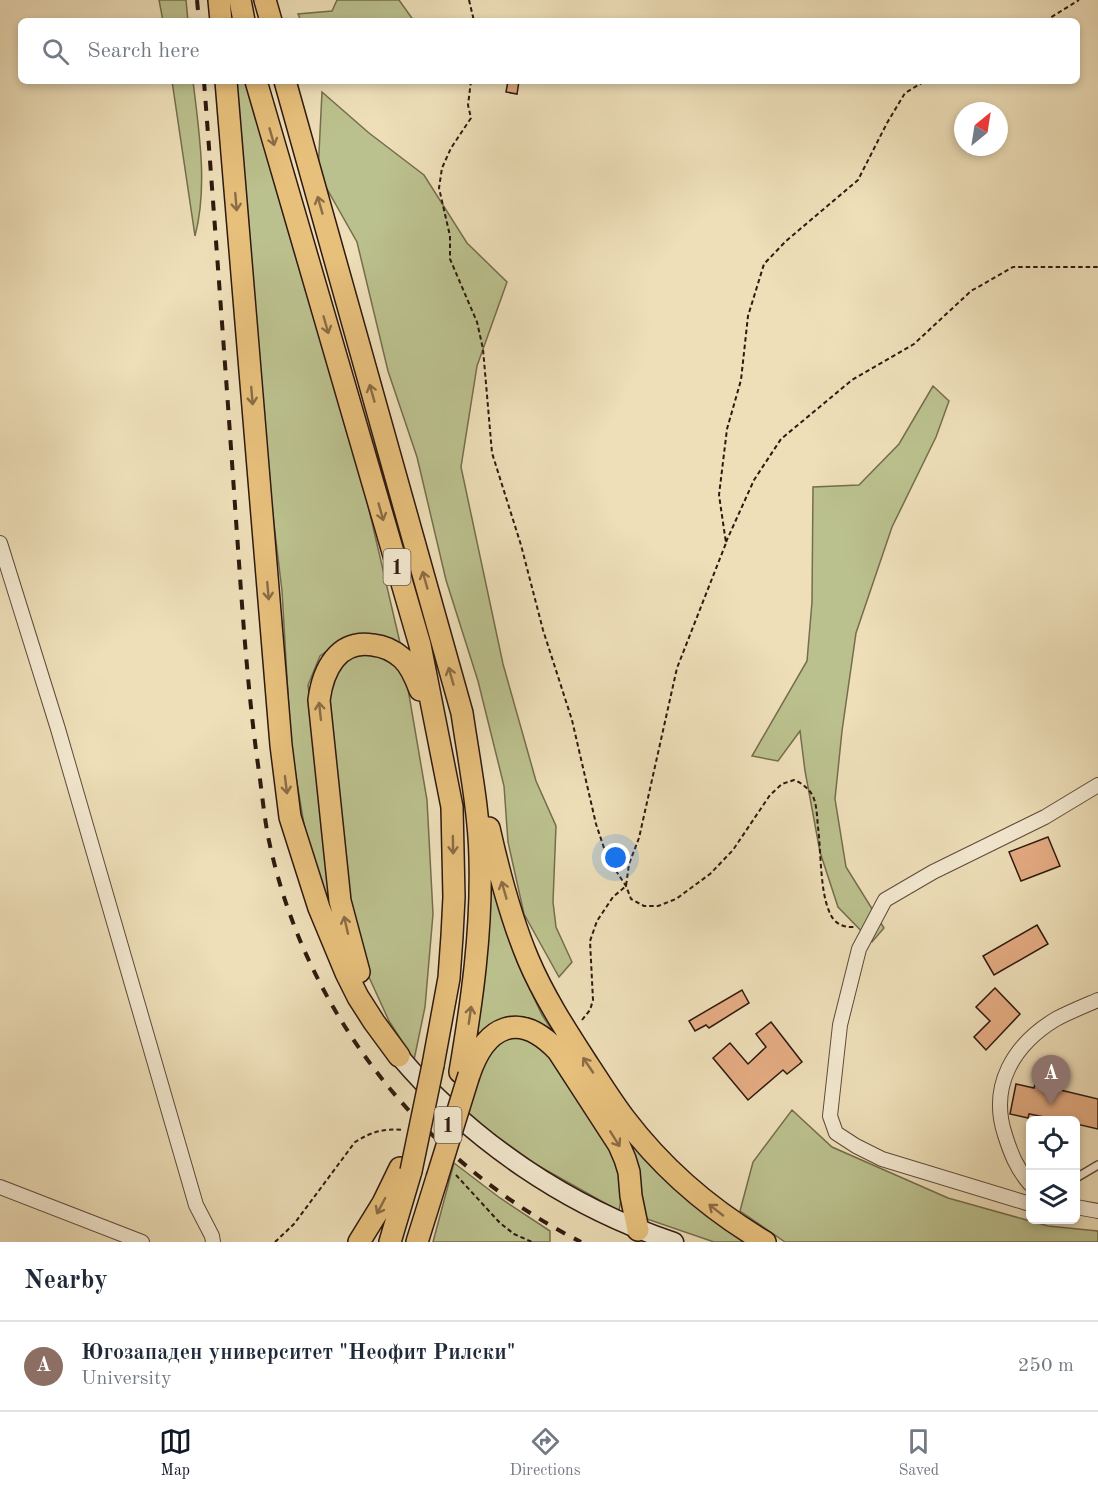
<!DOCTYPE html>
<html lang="en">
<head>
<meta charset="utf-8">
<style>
  :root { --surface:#fff; --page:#f2f2f3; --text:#1f2937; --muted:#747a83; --line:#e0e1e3; --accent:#111827 }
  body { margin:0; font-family:"Old Standard TT",serif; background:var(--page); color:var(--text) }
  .controls { position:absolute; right:18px; bottom:18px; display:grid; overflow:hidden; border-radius:9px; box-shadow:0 3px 9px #0003 }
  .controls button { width:54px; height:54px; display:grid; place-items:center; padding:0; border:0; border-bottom:2px solid var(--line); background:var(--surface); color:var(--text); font:30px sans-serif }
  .compass { position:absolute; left:954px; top:102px; width:54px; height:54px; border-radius:50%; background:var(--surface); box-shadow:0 3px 9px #0003; rotate:30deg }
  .you { position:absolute; left:616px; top:858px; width:21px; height:21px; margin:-15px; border:4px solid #fff; border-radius:50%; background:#1a73e8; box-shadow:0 0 0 9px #1a73e833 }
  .badge { display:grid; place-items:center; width:39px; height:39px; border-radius:50%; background:var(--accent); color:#fff; font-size:20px; font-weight:700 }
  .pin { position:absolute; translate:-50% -50px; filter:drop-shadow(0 2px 3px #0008) }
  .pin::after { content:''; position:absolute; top:32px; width:21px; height:18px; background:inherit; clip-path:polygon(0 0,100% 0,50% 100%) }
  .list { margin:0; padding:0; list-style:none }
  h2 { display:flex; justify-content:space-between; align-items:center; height:78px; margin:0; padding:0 24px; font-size:26px }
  h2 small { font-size:20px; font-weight:400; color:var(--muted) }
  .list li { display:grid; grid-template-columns:39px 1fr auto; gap:18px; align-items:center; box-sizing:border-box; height:90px; padding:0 24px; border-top:2px solid var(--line) }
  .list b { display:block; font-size:22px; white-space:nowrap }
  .list p { margin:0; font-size:20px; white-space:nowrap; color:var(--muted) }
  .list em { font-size:20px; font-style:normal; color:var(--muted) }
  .icon { flex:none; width:33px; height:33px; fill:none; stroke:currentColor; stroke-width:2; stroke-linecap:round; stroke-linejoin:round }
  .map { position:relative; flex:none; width:1098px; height:1242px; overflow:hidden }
  .search { position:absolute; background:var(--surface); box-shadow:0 3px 9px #0003; left:18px; right:18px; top:18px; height:66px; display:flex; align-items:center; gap:15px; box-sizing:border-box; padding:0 21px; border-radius:9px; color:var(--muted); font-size:22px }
  .sheet { height:168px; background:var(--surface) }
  nav { display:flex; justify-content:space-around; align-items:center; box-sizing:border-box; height:84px; border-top:2px solid var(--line); background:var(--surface); font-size:16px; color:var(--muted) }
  nav a { display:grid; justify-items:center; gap:3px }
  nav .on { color:var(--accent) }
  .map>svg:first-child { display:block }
  .green { fill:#bbc18e; stroke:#756d4e; stroke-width:1.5 }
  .building { fill:#e5ac83; stroke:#2f190f; stroke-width:1.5 }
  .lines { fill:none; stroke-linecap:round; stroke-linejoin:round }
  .lane-casing { stroke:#5f4a3a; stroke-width:10 }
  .street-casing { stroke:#5f4a3a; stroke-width:16 }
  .secondary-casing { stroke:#2f190f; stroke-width:21 }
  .primary-casing { stroke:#2f190f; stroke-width:24 }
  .path { stroke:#2f190f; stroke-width:2; stroke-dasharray:4.5 3; stroke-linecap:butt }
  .lane { stroke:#f4ead2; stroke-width:7 }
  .street { stroke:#f4ead2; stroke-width:14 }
  .secondary { stroke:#f4ead2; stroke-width:18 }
  .primary { stroke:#e7c07c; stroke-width:21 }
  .rail { stroke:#2f190f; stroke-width:4; stroke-dasharray:10 10; stroke-linecap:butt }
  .primary-bridge-casing { stroke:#2f190f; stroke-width:24; stroke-linecap:butt }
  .primary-bridge { stroke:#e7c07c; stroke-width:21 }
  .oneway { stroke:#8b6c46 }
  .labels { text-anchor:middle; stroke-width:4.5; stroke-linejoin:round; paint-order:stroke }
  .shield { fill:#f4ead2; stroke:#6a584a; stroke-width:1.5 }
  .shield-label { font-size:21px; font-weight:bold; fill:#2f190f }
</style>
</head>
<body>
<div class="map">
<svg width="1098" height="1242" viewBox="0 0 1098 1242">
  <rect width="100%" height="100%" fill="#eedfb9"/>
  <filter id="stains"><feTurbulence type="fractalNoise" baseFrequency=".00333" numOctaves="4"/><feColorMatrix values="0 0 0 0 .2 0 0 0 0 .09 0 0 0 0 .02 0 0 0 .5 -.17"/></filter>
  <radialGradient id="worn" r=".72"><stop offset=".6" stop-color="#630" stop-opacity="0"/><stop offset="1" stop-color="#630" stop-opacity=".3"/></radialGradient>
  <!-- green -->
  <path class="green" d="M159,0H186L188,21H163Z
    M337,0H399L414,21H301L298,14L332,11Z
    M172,81H193C199,132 208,186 195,236Z
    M235,81H248L363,484L401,647L374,634L344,639L320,656L308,685L339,931L308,848L291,747L282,591L270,491Z
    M322,92L369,133L424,175L467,243L507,282L477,366L461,467L503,664L536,781L556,826L553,902L556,927L572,962L559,977L524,914L508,842L504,786L478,681L446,580L417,457L388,371L357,242L318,173Z
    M933,386L949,401L936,437L892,527L856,633L842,731L835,799L846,867L884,928L872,942L838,907L820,852L805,771L800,731L778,761L752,756L807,661L812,602L813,487L859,485L899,444Z
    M360,649L394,660L407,683L427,800L433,914L425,1007L414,1060L389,1021L363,964L345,891L330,732V678L341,658Z
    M487,840L520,968L542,1015L574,1064L752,1242H714L641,1217L638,1203L551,1034L486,1031L479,1033L476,1029L483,993L489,929Z
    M512,1033L535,1038L550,1053L615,1149L623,1186L619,1211L537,1165L467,1115L482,1055Z
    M792,1110L832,1147L948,1198L1048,1226L1098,1231V1242H785L740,1211L753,1162Z
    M454,1163L500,1198L550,1231V1242H433Z"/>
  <!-- building -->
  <path class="building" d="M508,81H519L517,94L506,92Z
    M1048,837L1060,866L1021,881L1009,852Z
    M1037,925L1048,944L994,975L983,956Z
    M995,988L1020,1014L986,1050L974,1037L990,1021L976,1007Z
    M742,990L749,1003L709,1028L706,1025L695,1031L689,1021Z
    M771,1022L802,1062L787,1074L783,1070L748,1100L713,1058L730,1043L748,1064L766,1047L756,1034Z
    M1016,1084L1034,1088L1035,1084L1098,1099V1129L1076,1124V1120H1059L1029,1114L1028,1118L1010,1114Z"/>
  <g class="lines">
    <!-- lane casing -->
    <g class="lane-casing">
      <path id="lane" d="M1076,1178L1098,1165"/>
    </g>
    <!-- street casing -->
    <g class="street-casing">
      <path id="street" d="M0,543L58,729L196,1205L212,1236L213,1242
        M1030,1184C1017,1169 1011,1154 1005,1135C989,1086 1013,1045 1056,1019C1069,1012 1084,1006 1098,1000
        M0,1187L142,1242
        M1030,1204L882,1159L856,1146L836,1133L830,1116L840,1025L859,949L885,900L933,872L1045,817L1098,785
        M1076,1207L1098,1211"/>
    </g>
    <!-- secondary casing -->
    <g class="secondary-casing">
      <path id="secondary" d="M399,1056C471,1141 568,1207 674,1242"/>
    </g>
    <!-- primary casing -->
    <g class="primary-casing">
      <path id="primary" d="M219,0L221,21
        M240,0L244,21
        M265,0L271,21
        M226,81L281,745L290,817L319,908L346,973L358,997L374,1022L399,1056
        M256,81L420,645L452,807L454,897L452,936L449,978L433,1065
        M285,81L462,713C469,761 479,810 480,858C482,931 472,1001 460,1072
        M489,828C499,873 510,916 528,959C544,997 567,1032 589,1066C601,1084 612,1102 625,1119C663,1169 711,1210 765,1242
        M359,972L340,901L319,700C323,670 338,639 373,645C383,646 394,651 402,658C411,666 416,679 420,690
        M469,1075C486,1025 519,1010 558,1051L619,1145L625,1159L629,1172L631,1196L638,1230
        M359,1242L383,1203L400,1168
        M390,1242L411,1171
        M417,1242L437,1178"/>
    </g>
    <!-- path -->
    <path class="path" d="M469,0L474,21
      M1045,21L1079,0
      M471,81L468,105L471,118L451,148L442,168L439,188L450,236V259L477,322L483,349L492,453L521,545L543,630L572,720L596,824L607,857L626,886L631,899L644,906H658L676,899L710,874L733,850L770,795L782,784L794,780C802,783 811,790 814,799C817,807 817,818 818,827C821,851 820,890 829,911C833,923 843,928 854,927
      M726,542L754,480L781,439L852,380L914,344L971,291L1013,267H1098
      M582,1020L590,1010L593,1000L590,941L597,921L613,897L626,886L629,864L639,838L677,668L726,543L719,495L727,429L741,380L748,316L764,264L786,241L858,180L887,123L905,93L925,81
      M456,1175L500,1223L514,1234L532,1242
      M275,1242L294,1224L355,1142C371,1132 384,1128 403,1130"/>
    <!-- lane -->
    <use href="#lane" class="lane"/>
    <!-- street -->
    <use href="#street" class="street"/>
    <!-- secondary -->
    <use href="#secondary" class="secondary"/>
    <!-- primary -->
    <use href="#primary" class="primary"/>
    <!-- rail -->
    <path class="rail" d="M197,0L199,21
      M204,81C215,227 226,374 236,520C242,604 247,688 259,772C262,793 264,815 268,836C303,1010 423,1162 581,1242"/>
    <!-- primary-bridge casing -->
    <g class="primary-bridge-casing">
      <path id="primary-bridge" d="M411,1171L433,1065
        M437,1178L469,1075"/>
    </g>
    <!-- primary-bridge -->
    <use href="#primary-bridge" class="primary-bridge"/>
  </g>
  <!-- one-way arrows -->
  <defs><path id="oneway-shaft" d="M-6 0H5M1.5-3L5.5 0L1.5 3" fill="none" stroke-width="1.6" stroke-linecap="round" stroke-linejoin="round" transform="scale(1.5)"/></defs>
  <g class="oneway">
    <use href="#oneway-shaft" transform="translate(272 137) rotate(74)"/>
    <use href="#oneway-shaft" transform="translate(236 202) rotate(85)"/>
    <use href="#oneway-shaft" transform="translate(320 205) rotate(-106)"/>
    <use href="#oneway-shaft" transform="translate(326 325) rotate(74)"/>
    <use href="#oneway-shaft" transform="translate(372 393) rotate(-106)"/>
    <use href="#oneway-shaft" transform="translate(252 396) rotate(85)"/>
    <use href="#oneway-shaft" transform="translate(381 512) rotate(74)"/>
    <use href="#oneway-shaft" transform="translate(425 580) rotate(-106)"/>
    <use href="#oneway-shaft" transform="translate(268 591) rotate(85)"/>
    <use href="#oneway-shaft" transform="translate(451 676) rotate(-106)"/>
    <use href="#oneway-shaft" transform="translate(320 711) rotate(-96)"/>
    <use href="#oneway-shaft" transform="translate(286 785) rotate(83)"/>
    <use href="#oneway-shaft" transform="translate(453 845) rotate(89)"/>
    <use href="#oneway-shaft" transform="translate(504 890) rotate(-106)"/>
    <use href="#oneway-shaft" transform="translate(346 925) rotate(-103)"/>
    <use href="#oneway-shaft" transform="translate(470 1015) rotate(-82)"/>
    <use href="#oneway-shaft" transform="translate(588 1065) rotate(-124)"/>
    <use href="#oneway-shaft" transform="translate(615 1139) rotate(58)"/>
    <use href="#oneway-shaft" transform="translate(381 1206) rotate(118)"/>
    <use href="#oneway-shaft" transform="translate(716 1210) rotate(-142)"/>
  </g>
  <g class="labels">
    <!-- shield labels -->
    <g class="shield">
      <rect x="383.5" y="549" width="27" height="36" rx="4.5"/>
      <rect x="434.5" y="1107" width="27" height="36" rx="4.5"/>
    </g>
    <g class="shield-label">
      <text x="397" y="574">1</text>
      <text x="448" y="1132">1</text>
    </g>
  </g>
  <rect width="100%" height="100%" filter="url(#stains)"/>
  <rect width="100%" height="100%" fill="url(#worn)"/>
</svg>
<div class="controls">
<button><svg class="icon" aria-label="locate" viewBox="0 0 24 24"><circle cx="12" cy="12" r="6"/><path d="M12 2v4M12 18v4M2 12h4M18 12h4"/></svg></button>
<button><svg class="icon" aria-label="layers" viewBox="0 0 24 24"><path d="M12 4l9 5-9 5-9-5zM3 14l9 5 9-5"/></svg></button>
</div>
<svg class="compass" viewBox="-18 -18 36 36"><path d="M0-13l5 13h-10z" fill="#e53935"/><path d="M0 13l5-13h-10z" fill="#747a83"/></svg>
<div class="you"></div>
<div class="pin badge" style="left:1051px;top:1105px;background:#8d6e63">A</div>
<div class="search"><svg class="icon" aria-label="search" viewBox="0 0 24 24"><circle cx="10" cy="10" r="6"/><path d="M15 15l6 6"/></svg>Search here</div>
</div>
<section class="sheet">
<h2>Nearby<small></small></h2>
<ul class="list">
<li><span class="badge" style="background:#8d6e63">A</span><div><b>Югозападен университет &quot;Неофит Рилски&quot;</b><p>University</p></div><em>250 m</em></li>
</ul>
</section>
<nav>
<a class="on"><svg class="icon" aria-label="map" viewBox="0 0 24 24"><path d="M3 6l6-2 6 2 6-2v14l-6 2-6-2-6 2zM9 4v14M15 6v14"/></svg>Map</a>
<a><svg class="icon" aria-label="directions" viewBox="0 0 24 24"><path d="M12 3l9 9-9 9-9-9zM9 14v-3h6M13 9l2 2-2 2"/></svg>Directions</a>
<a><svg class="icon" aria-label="saved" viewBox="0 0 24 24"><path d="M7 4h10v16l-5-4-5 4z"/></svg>Saved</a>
</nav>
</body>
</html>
